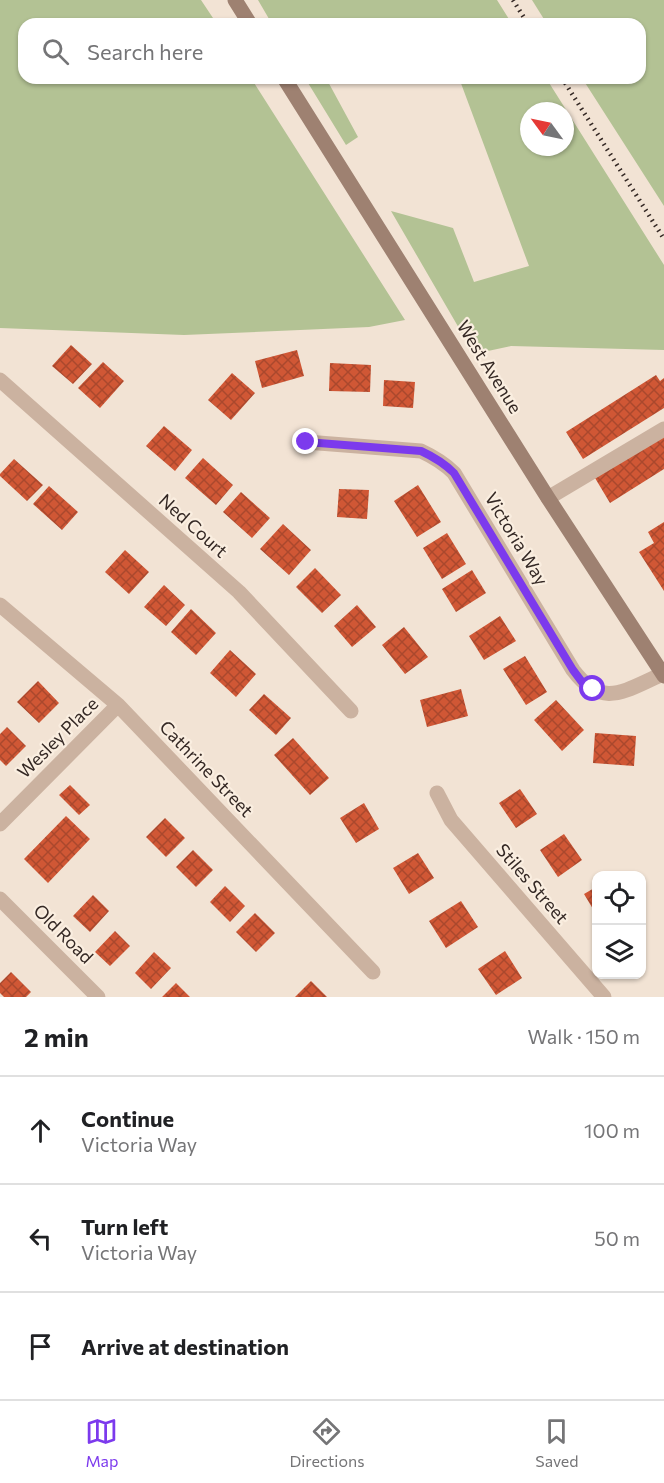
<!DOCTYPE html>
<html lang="en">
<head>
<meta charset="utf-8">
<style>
  :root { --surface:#fff; --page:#f2f2f2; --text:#202124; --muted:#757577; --line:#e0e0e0; --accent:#7c3aed }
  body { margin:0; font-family:Commissioner,sans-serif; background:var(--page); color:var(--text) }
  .controls { position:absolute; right:18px; bottom:18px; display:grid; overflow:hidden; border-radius:12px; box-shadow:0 2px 4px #0004 }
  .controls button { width:54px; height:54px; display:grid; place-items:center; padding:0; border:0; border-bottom:2px solid var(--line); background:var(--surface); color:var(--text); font:30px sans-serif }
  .compass { position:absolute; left:520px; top:102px; width:54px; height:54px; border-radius:50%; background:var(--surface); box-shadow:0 2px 4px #0004; rotate:303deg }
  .stop { position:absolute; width:18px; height:18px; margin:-14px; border:4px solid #7c3aed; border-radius:50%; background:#fff }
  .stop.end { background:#7c3aed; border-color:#fff; box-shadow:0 2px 6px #0008 }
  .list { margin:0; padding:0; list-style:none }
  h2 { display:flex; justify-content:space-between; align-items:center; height:78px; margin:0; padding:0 24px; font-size:26px }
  h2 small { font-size:20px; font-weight:400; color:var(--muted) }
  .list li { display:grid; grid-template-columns:39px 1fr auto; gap:18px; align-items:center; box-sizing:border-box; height:108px; padding:0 24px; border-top:2px solid var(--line) }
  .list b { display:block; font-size:22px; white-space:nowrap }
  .list p { margin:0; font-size:20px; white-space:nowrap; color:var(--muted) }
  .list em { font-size:20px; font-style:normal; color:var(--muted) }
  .icon { flex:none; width:33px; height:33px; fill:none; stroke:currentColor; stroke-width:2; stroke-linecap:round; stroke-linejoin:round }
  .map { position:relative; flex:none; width:664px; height:997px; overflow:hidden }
  .search { position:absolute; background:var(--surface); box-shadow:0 2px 4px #0004; left:18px; right:18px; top:18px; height:66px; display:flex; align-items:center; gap:15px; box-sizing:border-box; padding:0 21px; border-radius:18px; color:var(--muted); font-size:22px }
  .sheet { height:402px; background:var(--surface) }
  nav { display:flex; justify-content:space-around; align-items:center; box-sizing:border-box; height:84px; border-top:2px solid var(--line); background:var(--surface); font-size:16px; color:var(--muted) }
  nav a { display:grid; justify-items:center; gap:3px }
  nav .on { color:var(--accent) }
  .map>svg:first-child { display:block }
  .green { fill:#b3c294; fill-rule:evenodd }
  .building { fill:url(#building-cross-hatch) }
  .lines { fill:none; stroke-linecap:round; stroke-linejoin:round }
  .street { stroke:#cbb2a0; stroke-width:15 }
  .secondary { stroke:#9e8171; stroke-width:15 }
  .rail { stroke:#342824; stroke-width:4.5; stroke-dasharray:1.5 4.5; stroke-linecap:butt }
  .route { stroke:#7c3aed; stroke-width:8 }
  .labels { text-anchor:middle; stroke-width:4.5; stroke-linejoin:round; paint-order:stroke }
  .street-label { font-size:18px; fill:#342824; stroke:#faeee0 }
</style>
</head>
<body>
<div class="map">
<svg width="664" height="997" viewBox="0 0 664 997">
  <defs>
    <pattern id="building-cross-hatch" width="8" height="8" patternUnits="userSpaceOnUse" patternTransform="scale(1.5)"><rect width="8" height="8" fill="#d05735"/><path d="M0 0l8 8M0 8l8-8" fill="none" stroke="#aa482d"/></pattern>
  </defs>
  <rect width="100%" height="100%" fill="#f2e3d4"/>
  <!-- green -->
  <path class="green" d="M0,0H201L217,24H24V78H251L405,320L369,327L184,335L0,328Z
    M258,0H497L512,24H272Z
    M532,0H664V206L582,78H640V24H547Z
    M305,78H326L358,137L346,145Z
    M459,78H546L664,265V350L511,346L474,354L391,211L453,228L474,282L529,266ZM529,111H565V147H529Z"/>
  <!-- building -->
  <path class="building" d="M71,345L92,364L73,384L52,366Z
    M297,350L304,376L262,388L255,361Z
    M103,362L124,381L100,408L78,388Z
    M330,363L371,365L370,392L329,391Z
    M232,373L255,393L231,420L208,400Z
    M656,375L660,381L664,378V408L583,459L566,432Z
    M384,380L415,382L413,408L383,406Z
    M164,426L192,450L175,471L146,446Z
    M664,435V469L610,503L595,478Z
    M203,458L233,485L216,505L185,478Z
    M14,459L43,485L27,501L0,476V474Z
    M418,485L441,522L417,537L394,501Z
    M49,486L78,512L62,530L33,504Z
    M339,489L369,490L367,519L337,517Z
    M241,492L270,518L252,538L223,512Z
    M664,522V591L639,552L654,543L648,532Z
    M283,524L311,550L289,575L260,549Z
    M447,533L466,564L442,579L423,548Z
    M125,550L149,572L129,594L105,572Z
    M315,568L341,595L322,613L296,587Z
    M472,570L486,593L456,612L442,589Z
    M164,585L185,605L166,626L144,607Z
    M357,605L376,627L352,647L334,626Z
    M191,609L216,633L196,655L171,632Z
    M500,616L516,641L484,660L469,636Z
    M404,627L428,657L405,674L382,645Z
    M230,650L256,674L236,697L210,673Z
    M525,656L547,692L526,705L503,669Z
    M38,681L59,703L39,723L17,702Z
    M461,689L468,716L427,727L420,700Z
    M264,694L291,718L276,735L249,710Z
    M556,700L584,730L562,751L534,720Z
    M7,727L26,746L6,766L0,760V734Z
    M595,733L636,736L634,766L593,763Z
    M293,738L329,778L310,795L274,755Z
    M70,785L90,805L79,815L59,795Z
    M520,789L537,814L516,828L499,803Z
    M364,803L379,829L356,843L340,818Z
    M66,816L90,839L48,883L24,859Z
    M165,818L185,838L166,857L146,837Z
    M564,834L582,860L558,877L540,850Z
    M193,850L213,870L196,887L176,867Z
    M418,853L434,878L409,894L393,868Z
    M225,886L245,906L230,922L210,902Z
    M596,887V914L584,894Z
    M93,895L109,911L90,932L73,916Z
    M461,901L478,927L446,948L429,921Z
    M255,913L275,933L256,952L236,932Z
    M115,931L130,946L110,966L95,952Z
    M505,951L522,978L496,995L478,969Z
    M154,952L171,968L151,989L135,973Z
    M11,972L31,992L26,997H4L0,993V983Z
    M311,981L327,997H295Z
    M176,983L190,997H162Z"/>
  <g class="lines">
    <!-- street -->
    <path class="street" d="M0,380L239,592L351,711
      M306,442L421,451C434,457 444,463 454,473L573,670C603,710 625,690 663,674
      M548,498L664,429
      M0,605L118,705L373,972
      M437,793L451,820L604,997
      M0,824L118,705
      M0,899L98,997"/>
    <!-- secondary -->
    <path class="secondary" d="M235,0L250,24
      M284,78L548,498L664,676"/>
    <!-- rail -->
    <path class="rail" d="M513,0L528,24
      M562,78L664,239"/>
  </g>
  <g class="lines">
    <!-- route -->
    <path class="route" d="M306,442L421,451C434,457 444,463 454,473L573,670L582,682L593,689"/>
  </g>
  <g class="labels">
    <!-- street labels -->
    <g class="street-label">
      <text transform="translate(489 367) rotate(58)" y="6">West Avenue</text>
      <text transform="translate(193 526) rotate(42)" y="6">Ned Court</text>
      <text transform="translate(516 539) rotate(59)" y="6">Victoria Way</text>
      <text transform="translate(58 738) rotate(-45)" y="6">Wesley Place</text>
      <text transform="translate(206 769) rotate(46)" y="6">Cathrine Street</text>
      <text transform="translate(532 884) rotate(49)" y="6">Stiles Street</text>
      <text transform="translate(63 934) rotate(45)" y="6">Old Road</text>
    </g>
  </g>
</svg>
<div class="controls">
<button><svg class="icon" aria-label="locate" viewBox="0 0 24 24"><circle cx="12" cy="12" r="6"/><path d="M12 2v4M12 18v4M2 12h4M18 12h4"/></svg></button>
<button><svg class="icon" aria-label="layers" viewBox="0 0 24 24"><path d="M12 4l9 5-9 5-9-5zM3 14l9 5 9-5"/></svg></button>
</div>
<svg class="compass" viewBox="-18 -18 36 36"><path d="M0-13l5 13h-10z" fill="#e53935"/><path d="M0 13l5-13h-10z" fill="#757577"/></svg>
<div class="stop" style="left:593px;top:689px"></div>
<div class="stop end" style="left:306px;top:442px"></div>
<div class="search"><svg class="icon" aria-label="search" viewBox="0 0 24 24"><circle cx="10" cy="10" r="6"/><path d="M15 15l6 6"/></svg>Search here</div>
</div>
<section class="sheet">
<h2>2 min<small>Walk · 150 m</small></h2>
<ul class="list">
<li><svg class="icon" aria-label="ahead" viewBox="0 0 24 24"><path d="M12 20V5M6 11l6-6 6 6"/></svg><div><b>Continue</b><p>Victoria Way</p></div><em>100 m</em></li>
<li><svg class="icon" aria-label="left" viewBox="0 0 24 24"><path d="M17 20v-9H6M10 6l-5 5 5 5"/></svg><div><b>Turn left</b><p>Victoria Way</p></div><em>50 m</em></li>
<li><svg class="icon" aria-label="arrive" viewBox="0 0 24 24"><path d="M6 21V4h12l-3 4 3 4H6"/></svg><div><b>Arrive at destination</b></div></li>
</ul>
</section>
<nav>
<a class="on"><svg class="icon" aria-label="map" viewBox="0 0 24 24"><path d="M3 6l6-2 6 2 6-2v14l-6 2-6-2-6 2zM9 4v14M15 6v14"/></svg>Map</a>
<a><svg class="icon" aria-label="directions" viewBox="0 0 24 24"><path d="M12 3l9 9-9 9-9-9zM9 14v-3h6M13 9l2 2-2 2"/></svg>Directions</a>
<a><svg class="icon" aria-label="saved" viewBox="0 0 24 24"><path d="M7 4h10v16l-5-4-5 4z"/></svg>Saved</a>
</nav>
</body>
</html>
